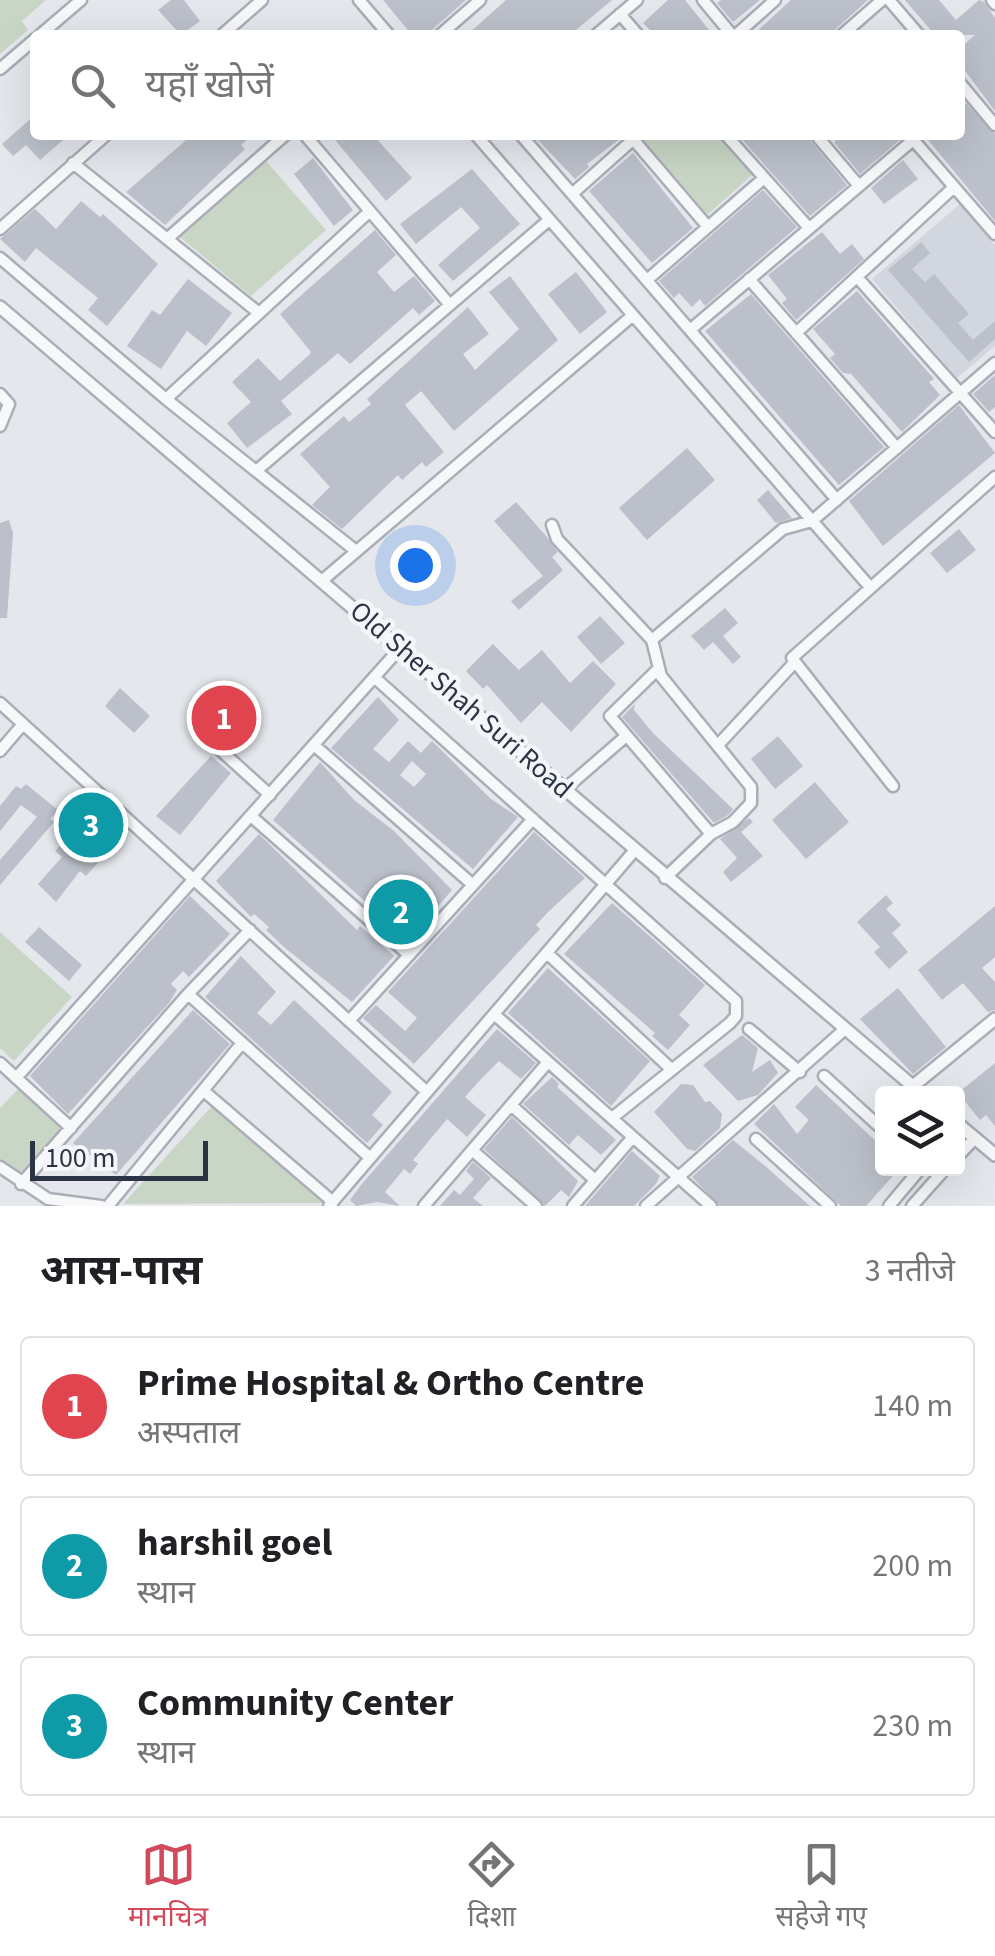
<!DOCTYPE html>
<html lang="hi">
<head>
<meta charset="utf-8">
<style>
  :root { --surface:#fff; --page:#f6f6f6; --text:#202124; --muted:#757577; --line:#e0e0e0; --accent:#d1495b }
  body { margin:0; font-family:"Source Sans 3","Noto Sans Devanagari",sans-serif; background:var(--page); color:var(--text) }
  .controls { position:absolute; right:30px; bottom:30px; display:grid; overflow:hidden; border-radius:10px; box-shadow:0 10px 40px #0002 }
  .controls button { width:90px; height:90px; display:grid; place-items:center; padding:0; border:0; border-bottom:2px solid var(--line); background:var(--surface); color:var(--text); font:50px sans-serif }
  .scale { position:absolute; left:30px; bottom:25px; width:178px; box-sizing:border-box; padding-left:10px; border:5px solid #2b3445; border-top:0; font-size:28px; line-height:35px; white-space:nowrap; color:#2b3445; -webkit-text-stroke:8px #f4f6f9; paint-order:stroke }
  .you { position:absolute; left:415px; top:565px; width:35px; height:35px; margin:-25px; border:8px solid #fff; border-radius:50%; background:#1a73e8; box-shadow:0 0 0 15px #1a73e833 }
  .badge { display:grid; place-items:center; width:65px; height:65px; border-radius:50%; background:var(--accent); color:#fff; font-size:32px; font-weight:700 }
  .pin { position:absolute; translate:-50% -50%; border:5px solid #fff; box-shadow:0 2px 10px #0006 }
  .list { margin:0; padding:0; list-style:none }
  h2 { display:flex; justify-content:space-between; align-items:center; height:130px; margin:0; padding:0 40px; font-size:42px }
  h2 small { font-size:32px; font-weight:400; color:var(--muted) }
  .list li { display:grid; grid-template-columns:65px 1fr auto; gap:30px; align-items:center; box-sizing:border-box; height:140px; margin:0 20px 20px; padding:0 20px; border:2px solid var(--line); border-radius:10px }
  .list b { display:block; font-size:38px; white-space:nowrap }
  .list p { margin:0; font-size:32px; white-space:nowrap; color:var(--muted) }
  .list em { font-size:32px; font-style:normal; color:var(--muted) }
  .icon { flex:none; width:55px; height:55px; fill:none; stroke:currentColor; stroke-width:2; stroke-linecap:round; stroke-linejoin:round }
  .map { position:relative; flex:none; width:995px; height:1206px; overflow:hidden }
  .search { position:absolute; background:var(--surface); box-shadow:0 10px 40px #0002; left:30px; right:30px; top:30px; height:110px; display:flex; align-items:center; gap:25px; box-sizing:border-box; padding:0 35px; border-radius:10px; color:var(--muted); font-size:38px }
  .sheet { height:610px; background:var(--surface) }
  nav { display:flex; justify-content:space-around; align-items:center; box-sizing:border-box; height:140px; border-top:2px solid var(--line); background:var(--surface); font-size:28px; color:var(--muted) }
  nav a { display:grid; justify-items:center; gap:5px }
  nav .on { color:var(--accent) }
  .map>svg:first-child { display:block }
  .built { fill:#d2d6de }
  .green { fill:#c9d6c5 }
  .building { fill:#bbc0ca; fill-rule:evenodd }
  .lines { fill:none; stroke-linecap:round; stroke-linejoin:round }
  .minor-casing { stroke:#a9aeb7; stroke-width:15 }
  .tertiary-casing { stroke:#a9aeb7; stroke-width:16 }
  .minor { stroke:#f7f8fa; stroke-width:10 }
  .tertiary { stroke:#f7f8fa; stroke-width:11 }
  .labels { text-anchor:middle; stroke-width:9; stroke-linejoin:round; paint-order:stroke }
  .street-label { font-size:28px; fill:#2b3445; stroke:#f4f6f9 }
</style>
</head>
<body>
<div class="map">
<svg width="995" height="1206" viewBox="0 0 995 1206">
  <rect width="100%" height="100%" fill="#e4e7ec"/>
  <!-- built -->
  <path class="built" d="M960,204L995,245V346L957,378L872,279Z"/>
  <!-- green -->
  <path class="green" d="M0,0H46L22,21L28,30L0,54Z
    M650,135H717L752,175L706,216L642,142Z
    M266,161L326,230L251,296L180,237Z
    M0,932L72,997L14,1061L0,1048Z
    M18,1089L61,1128L18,1176L0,1160V1108Z
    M212,1106L325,1203L123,1204Z"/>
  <!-- building -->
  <path class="building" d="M171,0H184L200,21L181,35L158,10Z
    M383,0H466L426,35H412Z
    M506,0H612L570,35H467Z
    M668,0H685L713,35H655L643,23Z
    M721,0H760L733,22L717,3Z
    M791,0H868L829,35H753Z
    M905,0H939L956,20L979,0L984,2L995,18V111L960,64V48L975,35H935Z
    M966,103L995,134V221L924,135H960V108Z
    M35,115V135H69L40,160L26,145L13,156L2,144Z
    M192,135H252L241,145L245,149L165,225L126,192Z
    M331,135H373L412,178L386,201Z
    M533,135H625L587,164L589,167L575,179Z
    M738,135H806L847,185L810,216Z
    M842,135H901L902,138L860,174L834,142Z
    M633,153L693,228L652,263L589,191Z
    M313,158L353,210L334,226L294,174Z
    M903,160L918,179L884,204L871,188Z
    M472,169L520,224L453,281L438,265L480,228L461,207L416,244L400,224Z
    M763,190L797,227L705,306L700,299L692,307L679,293L674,298L659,281Z
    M81,201L100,217L103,214L158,264L107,326L88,310L98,298L36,248L25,262L0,239L35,209L56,229Z
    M375,230L396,255L377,272L394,292L414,276L435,301L419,315L413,308L350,364L338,353L281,401L292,414L247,448L227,423L251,402L232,382L258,358L280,381L309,355L311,352L280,314Z
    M822,232L840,254L852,244L864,259L796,320L782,303L787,299L768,275Z
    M921,242L930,253L912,269L925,282L934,274L969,314L958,323L973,340L995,321V339L969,362L888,270Z
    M576,272L607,312L580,334L548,294Z
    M510,276L558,340L454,431L421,391L405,405L444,452L426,467L422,462L402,480L398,475L342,529L312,505L330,487L300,454L344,416L349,422L371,404L367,399L468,307L489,334L463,354L475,370L519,329L489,292Z
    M188,279L232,313L206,346L187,331L161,369L127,346L152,310L160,315Z
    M857,291L934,379L929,382L940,395L902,432L851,374L843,373L830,358L835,354L813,329Z
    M751,294L884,447L839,485L705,331Z
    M995,375V407L989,412L973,394Z
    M959,405L995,453L883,546L849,501Z
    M687,448L715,480L647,540L619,508Z
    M768,490L792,518L776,523L757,500Z
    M516,502L547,537L558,552L552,557L563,570L519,610L511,601L543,576L494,521Z
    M9,520L13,533L7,618H0V523Z
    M959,529L976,550L947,573L930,553Z
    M725,608L738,623L723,636L741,657L733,664L713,642L704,650L691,636Z
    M600,616L625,643L601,664L577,637Z
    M493,644L519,670L542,650L570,683L593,661L616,684L571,732L542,702L521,723L487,685L483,689L466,671Z
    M120,688L150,716L134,733L105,706Z
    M236,689L253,706L223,736L206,720Z
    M378,697L399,720L373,749L389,762L408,741L421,753L432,741L491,799L518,817L473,869L331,748ZM412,761L426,774L414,787L400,775Z
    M635,704L634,710L653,733L733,809L728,815L714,823L622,717Z
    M778,736L803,766L775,789L751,759Z
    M211,756L231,773L180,835L156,816Z
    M320,762L354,800L394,831L452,890L409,940L273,820Z
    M815,782L849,822L806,859L772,820Z
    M26,784L58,810L50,819L54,822L0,885V860L37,817L21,805L0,831V806L16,786L21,789Z
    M86,806L110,827L93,847L104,856L86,876L80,871L56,902L38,884L62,857L55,851L76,827L71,823Z
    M749,818L753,822L741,832L763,856L731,882L723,872L737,858L720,839Z
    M534,832L585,878L548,912L536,925L540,929L414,1064L363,1018L376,1005L405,1031L417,1018L388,992Z
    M259,834L357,930L360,926L394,956L352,1002L284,947L266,930L269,927L254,914L251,917L216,881Z
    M886,895L893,903L886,909L901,925L892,933L908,952L889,969L874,952L880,947L857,922Z
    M190,896L230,934L189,977L183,971L171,984L177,990L169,1003L68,1114L30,1076Z
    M612,903L705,985L679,1015L690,1025L668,1050L652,1036L655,1033L564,954Z
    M995,906V957L982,968L995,982V1010L988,1012L963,983L942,1000L918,970Z
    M39,927L82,965L69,981L25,942Z
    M241,956L276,992L257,1013L271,1025L294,1000L392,1092L372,1115L383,1125L367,1143L205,997Z
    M548,968L650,1061L611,1106L508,1013Z
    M898,988L946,1047L913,1074L860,1019Z
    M193,1010L230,1044L116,1175L73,1143Z
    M497,1029L536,1063L521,1079L499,1061L481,1079L465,1097L486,1115L467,1137L447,1119L413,1160L418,1164L410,1174L404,1169L385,1192L400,1206L377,1202L356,1206L350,1200L361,1185Z
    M742,1035L758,1048L752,1072L770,1060L778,1073L758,1095L738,1101L703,1065Z
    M995,1063V1126L986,1115L980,1120L958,1093Z
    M552,1077L559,1084L557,1087L616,1140L601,1155L578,1135L569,1145L523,1104Z
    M681,1084L693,1085L705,1102L710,1101L722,1114L720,1128L695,1151L687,1149L654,1112Z
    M816,1085L882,1147V1168H900L866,1206H841L754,1124L774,1104L797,1134L809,1120L795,1107Z
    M512,1117L578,1181L569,1197L561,1190L545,1206L484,1149Z
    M733,1140L764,1165L810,1206H720L692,1177Z
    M632,1151L660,1176L656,1184L634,1206H585Z
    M473,1162L491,1178L473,1198L483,1206H440L454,1190L460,1195L474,1179L466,1171Z"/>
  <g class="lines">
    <!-- minor casing -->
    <g class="minor-casing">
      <path id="minor" d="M359,0L389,35
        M703,0L732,35
        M889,0L919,35
        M992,0L995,4
        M620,14L638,35
        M40,35L81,0
        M222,35L262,0
        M440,35L480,0
        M596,35L637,0
        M736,35L775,0
        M842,35L882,0
        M0,69L35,39
        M960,83L995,125
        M305,135L450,305
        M476,135L869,586
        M521,135L837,500
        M726,135L809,228
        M816,135L859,186
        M910,136L995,234
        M633,139L708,227
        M73,163L259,313
        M572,194L637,136
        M0,229L106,135
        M167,239L285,135
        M0,258L166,399L356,551
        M857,277L995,432
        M749,279L897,448
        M647,280L764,178
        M690,330L913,140
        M796,333L954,187
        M0,394L9,404L0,426
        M166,399L370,211
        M256,471L549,220
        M552,525L557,539L652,640L661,676L751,787V803L733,822L711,834L610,716L658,669
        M324,579L632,316
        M652,640L783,529L812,521L995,363
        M374,677L736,1001V1016L730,1023L612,1118
        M0,703L427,1092
        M719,744L793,664
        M314,745L473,885
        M217,747L270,795
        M0,751L23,724
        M893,786L792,658L995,477
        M565,789L625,737
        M251,816L409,955
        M665,878L711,834
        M547,953L670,1068
        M188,994L368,1156
        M494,1014L711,1206
        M349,1021L533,819
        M749,1029L800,1072
        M0,1063L71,1128
        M824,1076L882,1129
        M16,1078L402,646
        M205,1092L333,1202
        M511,1105L595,1180
        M756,1139L830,1206
        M472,1150L536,1206
        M958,1156L975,1138
        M0,1167L48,1199L101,1206
        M21,1184L188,994L250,930
        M108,1206L242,1043
        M329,1206L635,850
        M424,1206L548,1062
        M573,1206L633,1137
        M646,1206L845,1029
        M889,1206L921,1168
        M912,1206L946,1168"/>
    </g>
    <!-- tertiary casing -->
    <g class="tertiary-casing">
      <path id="tertiary" d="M0,307L922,1094
        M913,1086L995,1019
        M958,1124L995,1155"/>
    </g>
    <!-- minor -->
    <use href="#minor" class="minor"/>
    <!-- tertiary -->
    <use href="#tertiary" class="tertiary"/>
  </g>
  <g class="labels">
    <!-- street labels -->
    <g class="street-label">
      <text transform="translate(462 699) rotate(41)" y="10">Old Sher Shah Suri Road</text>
    </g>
  </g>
</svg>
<div class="controls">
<button><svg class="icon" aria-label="layers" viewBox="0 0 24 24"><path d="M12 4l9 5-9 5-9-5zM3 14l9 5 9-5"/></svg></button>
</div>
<div class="scale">100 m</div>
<div class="you"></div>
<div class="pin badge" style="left:224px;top:718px;background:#e0444e">1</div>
<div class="pin badge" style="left:401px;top:912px;background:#0f9aa8">2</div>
<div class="pin badge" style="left:91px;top:825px;background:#0f9aa8">3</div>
<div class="search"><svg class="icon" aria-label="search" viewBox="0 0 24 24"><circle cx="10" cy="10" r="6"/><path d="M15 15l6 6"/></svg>यहाँ खोजें</div>
</div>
<section class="sheet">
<h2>आस-पास<small>3 नतीजे</small></h2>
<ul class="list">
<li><span class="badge" style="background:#e0444e">1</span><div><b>Prime Hospital &amp; Ortho Centre</b><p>अस्पताल</p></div><em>140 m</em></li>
<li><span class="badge" style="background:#0f9aa8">2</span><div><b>harshil goel</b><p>स्थान</p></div><em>200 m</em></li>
<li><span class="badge" style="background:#0f9aa8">3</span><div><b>Community Center</b><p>स्थान</p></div><em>230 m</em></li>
</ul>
</section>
<nav>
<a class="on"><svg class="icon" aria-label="map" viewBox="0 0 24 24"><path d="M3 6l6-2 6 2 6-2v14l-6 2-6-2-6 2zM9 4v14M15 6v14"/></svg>मानचित्र</a>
<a><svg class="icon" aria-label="directions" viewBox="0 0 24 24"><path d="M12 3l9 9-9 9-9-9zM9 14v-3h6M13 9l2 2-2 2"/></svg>दिशा</a>
<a><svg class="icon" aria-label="saved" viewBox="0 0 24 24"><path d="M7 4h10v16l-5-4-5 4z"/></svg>सहेजे गए</a>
</nav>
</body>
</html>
